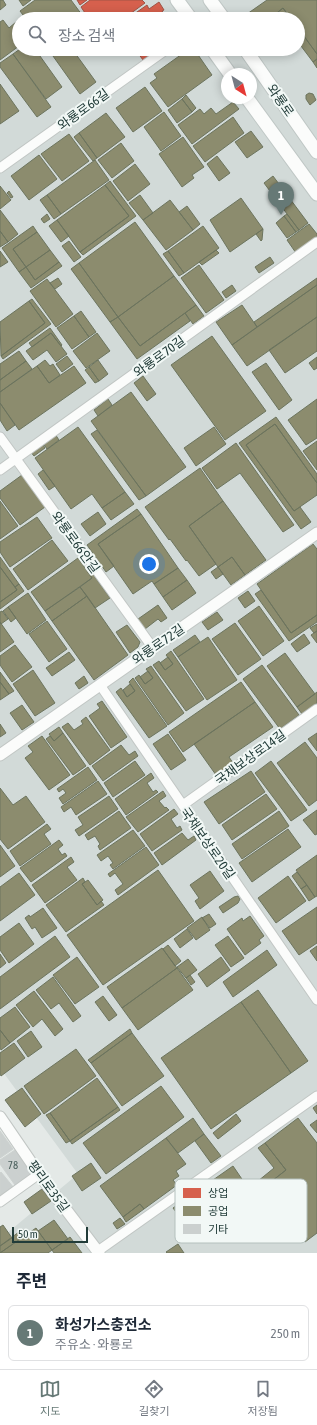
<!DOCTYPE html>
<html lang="ko">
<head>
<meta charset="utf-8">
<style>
  :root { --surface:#fff; --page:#f2f2f3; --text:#1f2937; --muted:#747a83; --line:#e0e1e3; --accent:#667976 }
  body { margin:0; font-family:"Asap Condensed","Noto Sans KR",sans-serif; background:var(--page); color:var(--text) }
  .compass { position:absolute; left:221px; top:68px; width:36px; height:36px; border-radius:50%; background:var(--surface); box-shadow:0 2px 10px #0003; rotate:144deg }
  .scale { position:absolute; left:12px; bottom:10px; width:76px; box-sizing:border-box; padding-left:4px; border:2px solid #223c39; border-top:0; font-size:11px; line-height:14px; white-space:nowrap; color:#223c39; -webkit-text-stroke:3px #f2f8f6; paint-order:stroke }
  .you { position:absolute; left:149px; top:564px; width:14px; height:14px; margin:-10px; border:3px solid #fff; border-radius:50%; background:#1a73e8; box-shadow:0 0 0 6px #1a73e833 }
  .badge { display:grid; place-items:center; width:26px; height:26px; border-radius:50%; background:var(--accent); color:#fff; font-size:13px; font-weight:700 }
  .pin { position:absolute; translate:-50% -33px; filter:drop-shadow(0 1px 2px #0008) }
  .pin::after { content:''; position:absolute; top:21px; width:14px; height:12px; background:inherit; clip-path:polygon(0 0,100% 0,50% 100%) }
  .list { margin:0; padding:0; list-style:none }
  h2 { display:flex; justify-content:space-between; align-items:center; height:52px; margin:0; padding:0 16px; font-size:17px }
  h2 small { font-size:13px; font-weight:400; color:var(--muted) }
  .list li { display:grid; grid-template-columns:26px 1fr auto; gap:12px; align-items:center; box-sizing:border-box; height:56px; margin:0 8px 8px; padding:0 8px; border:1px solid var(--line); border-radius:6px }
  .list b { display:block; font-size:15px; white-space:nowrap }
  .list p { margin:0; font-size:13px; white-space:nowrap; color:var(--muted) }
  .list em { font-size:13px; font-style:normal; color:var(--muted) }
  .icon { flex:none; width:22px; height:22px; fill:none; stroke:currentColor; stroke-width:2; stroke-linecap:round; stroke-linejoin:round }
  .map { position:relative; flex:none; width:317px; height:1253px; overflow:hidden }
  .search { position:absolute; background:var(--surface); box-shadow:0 2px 10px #0003; left:12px; right:12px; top:12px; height:44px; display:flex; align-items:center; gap:10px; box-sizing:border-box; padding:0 14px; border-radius:22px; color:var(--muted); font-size:15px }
  .sheet { height:116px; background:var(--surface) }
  nav { display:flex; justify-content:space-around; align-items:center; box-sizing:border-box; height:56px; border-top:1px solid var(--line); background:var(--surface); font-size:11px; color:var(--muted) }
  nav a { display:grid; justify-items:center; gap:2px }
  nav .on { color:var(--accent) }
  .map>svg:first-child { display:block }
  .built { fill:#d2dad8; fill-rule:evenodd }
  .shops { fill:#d6604d; stroke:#a05547 }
  .industry { fill:#8c8c6e; stroke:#6c745e }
  .building { fill:#cbd0cf; stroke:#cdd2d0 }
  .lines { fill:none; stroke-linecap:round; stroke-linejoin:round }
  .minor-casing { stroke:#c1c6c4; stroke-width:11 }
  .tertiary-casing { stroke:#c1c6c4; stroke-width:13 }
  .secondary-casing { stroke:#bfc7c5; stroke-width:15 }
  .minor { stroke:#fbfcfb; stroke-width:9 }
  .tertiary { stroke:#fbfcfb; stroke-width:11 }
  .secondary { stroke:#fbfcfb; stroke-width:13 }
  .labels { text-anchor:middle; stroke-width:4; stroke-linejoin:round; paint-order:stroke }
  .number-label { font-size:11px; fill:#4d625f }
  .street-label { font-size:13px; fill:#223c39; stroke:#f2f8f6 }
  .key { fill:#f2f8f6; stroke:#b4c0bd; stroke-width:1 }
  .key-label { font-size:11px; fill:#223c39 }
</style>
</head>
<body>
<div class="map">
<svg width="317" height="1253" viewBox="0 0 317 1253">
  <rect width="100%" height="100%" fill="#e4e9e7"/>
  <!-- built -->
  <path class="built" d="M0,0H317V1253H0V1239L78,1174L0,1068ZM19,19H298V49H19ZM227,74H251V98H227Z"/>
  <!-- shops -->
  <path class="shops" d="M77,0H87L80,5Z
    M90,0H142L145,3L123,19H89L81,7Z
    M159,2L164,10L162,11L166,16L168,14L171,19H127L147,5L149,9Z
    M135,49H158L143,60Z"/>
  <!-- industry -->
  <path class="industry" d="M0,0H3L6,5L0,10Z
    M19,0H31L23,6Z
    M35,0H71L85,19H26L20,11Z
    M267,0H317V54L298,28V19H291L283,8L269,19H260L257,14L250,19L247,14Z
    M283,8L291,19H281L277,13Z
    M3,20L9,28L16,22L19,26V46L0,60V22Z
    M298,28L317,54V59L313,62L298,42Z
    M20,49H35L62,87L46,99L13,54Z
    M48,49H81L75,53L96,82L80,94Z
    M189,49H194L212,75L168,107L150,83L157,78L154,74Z
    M13,54L51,107L37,117L0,67V63Z
    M317,59V68L313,62Z
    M0,84L19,111L0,124Z
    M145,87L162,111L133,132L116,108Z
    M309,93L313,94L316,100L310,105L306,99V95Z
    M186,95L196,108L192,112L182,99Z
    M182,99L192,112L177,123L168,110Z
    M233,102L239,109L192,144L178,125L200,109L204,114L211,108L216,114Z
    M164,112L181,136L161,151L144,127Z
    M106,113L125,137L97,158L79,133Z
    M233,117L244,133L205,162L193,146Z
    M251,131L263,147L247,158L235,142Z
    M79,133L97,158L93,161L74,137Z
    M69,134L89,161L62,181L41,154Z
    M183,137L204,167L192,175L194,178L182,187L159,154Z
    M121,143L134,161L112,178L98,160Z
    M39,155L57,179L29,200L11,176Z
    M217,156L230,173L219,181L207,164Z
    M95,160L109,180L61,214L47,195Z
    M135,164L150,184L128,201L113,181Z
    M273,176L308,223L299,230L264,183Z
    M110,181L136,216L83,255L80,252L129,216L105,185Z
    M105,185L129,216L80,252L57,220Z
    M0,186L11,200L0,209Z
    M9,191L13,197L11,198L7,193Z
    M47,195L61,214L54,219L40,200Z
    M140,195L153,213L143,220L129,203Z
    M241,198L263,229L230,252L210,220Z
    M170,200L193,230L166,250L143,220Z
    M187,206L200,224L193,230L179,212Z
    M0,210L18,234L8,242L0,231Z
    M47,214L50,219L44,223L41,219Z
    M287,214L299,230L296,232L284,216Z
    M284,216L296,232L287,238L276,223Z
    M57,220L69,236L61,242L49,226Z
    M135,222L174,276L118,317L79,263Z
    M309,224L317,234V237L296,253L287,240Z
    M33,226L37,232L13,249L26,267L19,272L2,248Z
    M203,226L219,248L184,273L168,251Z
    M263,229L262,240L261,241L256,234Z
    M0,231L8,242L0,247Z
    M37,232L50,250L26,267L13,249Z
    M69,241L81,257L74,262L62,246Z
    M50,250L59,262L35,280L26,267Z
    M216,250L219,253L202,265L199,262Z
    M0,251L8,262L0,267Z
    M168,251L184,273L179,276L163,254Z
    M270,257L274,263L259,273L255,267Z
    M59,262L62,266L31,288L19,272L26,267L35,280Z
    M79,263L118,317L110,322L71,269Z
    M199,265L224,300L206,313L181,278Z
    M174,276L196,305L140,346L118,317Z
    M58,278L62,284L55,289L50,283Z
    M317,278V285L257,327L254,322Z
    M47,279L73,314L56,327L30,291Z
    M232,285L236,291L226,298L222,292Z
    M317,285V317L247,366L232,345Z
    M32,299L51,324L3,359L1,356L45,323L29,301Z
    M29,301L45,323L1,356L0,322Z
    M196,305L204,316L193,324L185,313Z
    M242,305L257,327L232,345L216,322Z
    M81,311L96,332L89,337L74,316Z
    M185,313L190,321L137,359L110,322L118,317L140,346Z
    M74,316L89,337L72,349L57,328Z
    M317,317V351L285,373L269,350Z
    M50,328L62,345L61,346L51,333L32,347L29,343Z
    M51,333L67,354L56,362L47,350L33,360L26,351Z
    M97,333L110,351L86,368L73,351Z
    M212,336L266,411L225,440L171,365Z
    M19,351L26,361L0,380V364Z
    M67,356L73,364L62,372L56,364Z
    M317,357V368L314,370L309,363Z
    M45,360L50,366L53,364L60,375L49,383L37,366Z
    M98,360L108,374L99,381L89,367Z
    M26,361L32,369L0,392V380Z
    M266,363L292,400L279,410L252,372Z
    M37,366L49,383L74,366L86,383L19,430L0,403V392Z
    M89,367L99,381L95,383L85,370Z
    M143,376L156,394L147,401L134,383Z
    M131,392L186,467L146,496L91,421Z
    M108,399L112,405L98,416L94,410Z
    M317,399V438L306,445L288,420Z
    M0,403L15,425L7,431L0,420Z
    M276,417L317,474V483L275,424L246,445L294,511L300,507L311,522L301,529L239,443Z
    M275,424L317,483V495L294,511L246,445Z
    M78,427L125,492L102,508L92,494L71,509L35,458Z
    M214,427L226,444L196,466L184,448Z
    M97,430L146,496L139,500L91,434Z
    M55,434L59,440L47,449L43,443Z
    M317,441V470L303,451Z
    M42,443L45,448L34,456L30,451Z
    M236,443L294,525L283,532L240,473L217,489L202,468Z
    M200,468L223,501L189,526L216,564L199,576L187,560L186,561L170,539L169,540L145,507Z
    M43,470L55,486L49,490L38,474Z
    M22,475L45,507L20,525L0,498V491Z
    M125,492L134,504L111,520L102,508Z
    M0,501L18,526L0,539Z
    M223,501L266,560L245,575L232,557L218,567L189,526Z
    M137,509L141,514L98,544L114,566L106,572L87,545Z
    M98,512L106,524L90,536L81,524Z
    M141,514L178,568L154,584L152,581L133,594L98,544Z
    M37,517L52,538L10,567L0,552V542Z
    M52,540L68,561L28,590L13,569Z
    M313,544L317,549V615L291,633L257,584Z
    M0,557L19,584L15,587L0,567Z
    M232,557L245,575L231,585L218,567Z
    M78,558L92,578L45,611L31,592Z
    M0,567L17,590L0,602Z
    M218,567L223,574L216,579L211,572Z
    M178,568L187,580L163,597L154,584Z
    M90,570L110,598L95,608L80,587L92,578L87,571Z
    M187,580L196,593L172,610L163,597Z
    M19,584L24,591L0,609V602L17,590L15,587Z
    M80,587L87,596L52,621L45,611Z
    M261,590L291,633L317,615V622L289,641L255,594Z
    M248,591L255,601L245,608L238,598Z
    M28,593L46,620L27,634L8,607Z
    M87,596L128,655L94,680L52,621Z
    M158,605L167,618L161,622L158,619L145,629L138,619Z
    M259,606L284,641L263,656L238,621Z
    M8,607L16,618L11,622L3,611Z
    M2,611L8,619L1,624L0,622V612Z
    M217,612L223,620L208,630L202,622Z
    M47,621L67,649L49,662L29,634Z
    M0,622L14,642L0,652Z
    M235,623L261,659L238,675L212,639Z
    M317,624V631L314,633L310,628Z
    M127,625L140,642L138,647L130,653L116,632Z
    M317,631V643L311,635Z
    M304,634L310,643L297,652L291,644Z
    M195,635L200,642L178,657L173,650Z
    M208,637L237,680L207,700L178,657Z
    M15,645L32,667L12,682L0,665V656Z
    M171,651L204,699L186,711L153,665L159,661L165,670L173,664L166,655Z
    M69,652L75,660L52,676L46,668Z
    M285,653L315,694L297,707L267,666Z
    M168,657L173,664L165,670L160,663Z
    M262,665L299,715L280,729L243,679Z
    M151,666L184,713L168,725L135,678L139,675L145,684L153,678L146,669Z
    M33,670L55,703L35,716L13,684Z
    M148,671L153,678L145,684L140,677Z
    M0,672L14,691L9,694L0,682Z
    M84,676L88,683L79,689L75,683Z
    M133,678L167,726L149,738L116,692L121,688L127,697L135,691L129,682Z
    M0,682L9,694L0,700Z
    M241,682L255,702L183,752L169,732Z
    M130,684L135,691L127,697L123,690Z
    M317,692V703L302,714L297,707Z
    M102,701L127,737L111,748L89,716L100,708L97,704Z
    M255,702L273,727L229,757L233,763L216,775L194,744Z
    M22,705L34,722L22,730L10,713Z
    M86,717L110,750L90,765L62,727L68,723L74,730L83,724L81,721Z
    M0,724L6,733L0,737Z
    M59,727L63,733L54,741L49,734Z
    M63,733L86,766L73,775L46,739L50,736L54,741Z
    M317,733V751L308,739Z
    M168,734L186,760L171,770L153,744Z
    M42,736L70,775L49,790L25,758L33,752L28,746Z
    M305,742L317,758V800L309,806L277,763Z
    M121,745L129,755L135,751L138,756L103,781L92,766Z
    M135,761L145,775L113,797L104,783Z
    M271,761L307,810L291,821L255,773Z
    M88,767L97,780L63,804L59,798L66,793L63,789L59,792L57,789Z
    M251,771L265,792L219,824L204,802Z
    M151,773L154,778L147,783L153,792L156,790L158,792L126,815L115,799Z
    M98,781L107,794L76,815L71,807L64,812L61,807Z
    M0,788L13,805L26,796L45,822L8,849L0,839Z
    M163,791L166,796L159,801L165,808L166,807L169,810L138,832L126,817Z
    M266,794L277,809L232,840L222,825Z
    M109,796L118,809L79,836L75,830L83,825L78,817Z
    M174,809L178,814L171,819L177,828L180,826L182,830L152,851L140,834Z
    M317,810V834L315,835L303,820Z
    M119,811L131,828L100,850L98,846L100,844L95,836L88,840L85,835Z
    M279,811L289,826L242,859L232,844Z
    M47,824L51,829L44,834L51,844L20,866L10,851Z
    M288,829L301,847L252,882L239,863Z
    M133,830L145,846L113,869L110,865L113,863L108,856L101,861L97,855Z
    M182,833L188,840L194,836L196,840L162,865L154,853Z
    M59,840L63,845L58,849L62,855L65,853L67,856L31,882L20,868Z
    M0,845L15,866L0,877Z
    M146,847L159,865L118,895L115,890L123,884L115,873L110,877L108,874Z
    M317,855V896L315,897L296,870Z
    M71,857L74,862L67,867L77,880L45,903L32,885Z
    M158,870L194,921L103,985L67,935Z
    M210,871L224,891L200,909L195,901L199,898L190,885Z
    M297,872L307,885L301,889L292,876Z
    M19,873L35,895L0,921V887Z
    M288,876L306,901L276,923L258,898Z
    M83,878L85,882L82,884L97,905L101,901L104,905L66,932L46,905Z
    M88,880L103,900L97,905L82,884Z
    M307,885L315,897L309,901L301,889Z
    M238,896L240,899L238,903L223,913L219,907L234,897Z
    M317,907V943L299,955L282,931Z
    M43,908L57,928L42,938L35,927L32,929L25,918L29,915L30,917Z
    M209,914L216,924L210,928L202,918Z
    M250,916L264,936L259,940L261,943L245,955L227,929L242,918L243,921Z
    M202,917L210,930L196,940L187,928Z
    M19,923L34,944L9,963L0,950V937Z
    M187,929L193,938L180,948L174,939Z
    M55,936L70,957L0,1009V977Z
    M228,936L244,958L231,967L215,945Z
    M168,945L181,961L175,966L163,949Z
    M317,946V961L310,951Z
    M162,948L177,968L122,1008L107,987Z
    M267,950L277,965L233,997L223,982Z
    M0,954L6,963L0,968Z
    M77,957L99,987L75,1004L53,975Z
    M221,957L230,970L207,987L198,974Z
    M188,959L197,970L186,978L177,967Z
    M177,968L193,990L138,1030L122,1008Z
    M190,975L195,982L191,985L186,978Z
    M53,977L81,1016L73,1022L59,1003L51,1009L36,990Z
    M258,990L308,1061L291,1073L241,1002Z
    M34,991L63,1029L55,1036L42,1019L33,1027L16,1005Z
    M103,996L117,1015L109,1021L95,1002Z
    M241,1002L291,1073L211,1129L161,1058Z
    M15,1007L30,1027L10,1043L0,1030V1018Z
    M130,1029L132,1033L91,1063L88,1060Z
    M0,1030L10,1043L1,1050L0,1048Z
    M31,1031L42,1047L28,1057L17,1041Z
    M132,1033L164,1076L122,1106L91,1063Z
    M14,1043L25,1058L1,1076L0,1074V1053Z
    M76,1049L96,1076L44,1114L24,1086Z
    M97,1078L118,1107L70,1141L50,1113Z
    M161,1086L184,1117L106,1174L83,1143Z
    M22,1088L41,1114L25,1127L5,1100Z
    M317,1105V1114L313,1108Z
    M118,1107L120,1110L72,1144L70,1141Z
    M50,1113L70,1141L66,1143L46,1115Z
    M236,1114L241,1121L218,1139L213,1133Z
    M193,1118L204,1134L178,1153L166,1138Z
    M298,1118L317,1143V1233L305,1242L263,1188L286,1170L265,1143Z
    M317,1120V1133L310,1125Z
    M204,1134L221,1156L211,1163L195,1141Z
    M166,1138L186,1164L176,1171L179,1176L173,1180L177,1185L144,1209L140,1204L123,1217L100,1186Z
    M265,1143L286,1170L263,1188L258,1181L274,1168L258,1148Z
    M91,1163L101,1178L82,1191L72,1176Z
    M233,1166L246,1185L187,1227L173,1208Z
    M42,1189L51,1201L32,1214L24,1202Z
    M140,1204L144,1209L126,1222L123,1217Z
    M120,1218L125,1224L117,1229L113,1223Z
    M54,1220L68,1239L52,1250L38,1231Z
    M3,1225L12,1238L0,1246V1227Z
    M36,1228L52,1250L48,1253H0Z
    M23,1229L27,1234L0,1253V1246Z
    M70,1237L82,1253H54L52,1250Z
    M178,1244L184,1253H167L166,1252Z"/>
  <!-- building -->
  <path class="building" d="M0,1131L13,1149L0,1158Z
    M15,1150L31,1173L22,1180L11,1166L5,1171L0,1164V1160Z
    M11,1166L22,1180L15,1185L5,1171Z
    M1,1172L14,1188L0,1198V1173Z"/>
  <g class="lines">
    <!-- minor casing -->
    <g class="minor-casing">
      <path id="minor" d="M0,168L167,49
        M0,437L153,648
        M0,470L317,242
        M100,685L317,1000
        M183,805L317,709
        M0,1202L39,1174
        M98,1251L317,1096"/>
    </g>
    <!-- tertiary casing -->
    <g class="tertiary-casing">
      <path id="tertiary" d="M0,755L317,533
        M0,1117L39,1174L99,1253"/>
    </g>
    <!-- secondary casing -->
    <g class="secondary-casing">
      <path id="secondary" d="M177,0L191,19
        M210,0L224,19
        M212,49L230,74
        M245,49L317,152
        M247,98L317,194"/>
    </g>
    <!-- minor -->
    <use href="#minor" class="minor"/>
    <!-- tertiary -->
    <use href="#tertiary" class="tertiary"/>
    <!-- secondary -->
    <use href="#secondary" class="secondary"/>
  </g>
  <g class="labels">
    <!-- number labels -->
    <g class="number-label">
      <text x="13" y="1169">78</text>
    </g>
    <!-- street labels -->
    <g class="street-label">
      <text transform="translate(281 100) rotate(55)" y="5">와룡로</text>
      <text transform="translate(83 109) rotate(-36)" y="5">와룡로66길</text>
      <text transform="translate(159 356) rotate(-36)" y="5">와룡로70길</text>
      <text transform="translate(76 542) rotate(54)" y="5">와룡로66안길</text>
      <text transform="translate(158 644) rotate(-35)" y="5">와룡로72길</text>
      <text transform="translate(250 757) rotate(-36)" y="5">국채보상로14길</text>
      <text transform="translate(208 843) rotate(55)" y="5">국채보상로20길</text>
      <text transform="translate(49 1186) rotate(54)" y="5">평리로35길</text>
    </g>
  </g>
  <!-- legend -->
  <rect x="175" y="1179" width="132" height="64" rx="6" class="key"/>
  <rect x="183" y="1188" width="18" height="10" fill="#d6604d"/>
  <rect x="183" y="1206" width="18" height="10" fill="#8c8c6e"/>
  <rect x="183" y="1224" width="18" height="10" fill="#cbd0cf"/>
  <g class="key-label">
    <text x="208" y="1197">상업</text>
    <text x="208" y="1215">공업</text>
    <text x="208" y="1233">기타</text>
  </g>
</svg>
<svg class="compass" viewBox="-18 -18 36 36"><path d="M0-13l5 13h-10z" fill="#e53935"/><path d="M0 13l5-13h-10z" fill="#747a83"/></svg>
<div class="scale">50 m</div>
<div class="you"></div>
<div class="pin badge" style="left:281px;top:215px">1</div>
<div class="search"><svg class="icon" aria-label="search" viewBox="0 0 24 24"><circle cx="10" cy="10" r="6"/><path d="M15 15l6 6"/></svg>장소 검색</div>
</div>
<section class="sheet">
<h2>주변<small></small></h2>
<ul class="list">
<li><span class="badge">1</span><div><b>화성가스충전소</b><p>주유소 · 와룡로</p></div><em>250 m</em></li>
</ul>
</section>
<nav>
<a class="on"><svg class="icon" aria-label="map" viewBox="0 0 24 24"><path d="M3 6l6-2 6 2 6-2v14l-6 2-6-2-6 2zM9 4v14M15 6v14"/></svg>지도</a>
<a><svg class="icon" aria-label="directions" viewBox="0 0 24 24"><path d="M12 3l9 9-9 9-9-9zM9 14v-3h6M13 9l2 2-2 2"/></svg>길찾기</a>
<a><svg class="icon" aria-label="saved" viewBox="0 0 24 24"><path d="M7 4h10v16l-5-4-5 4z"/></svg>저장됨</a>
</nav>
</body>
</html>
